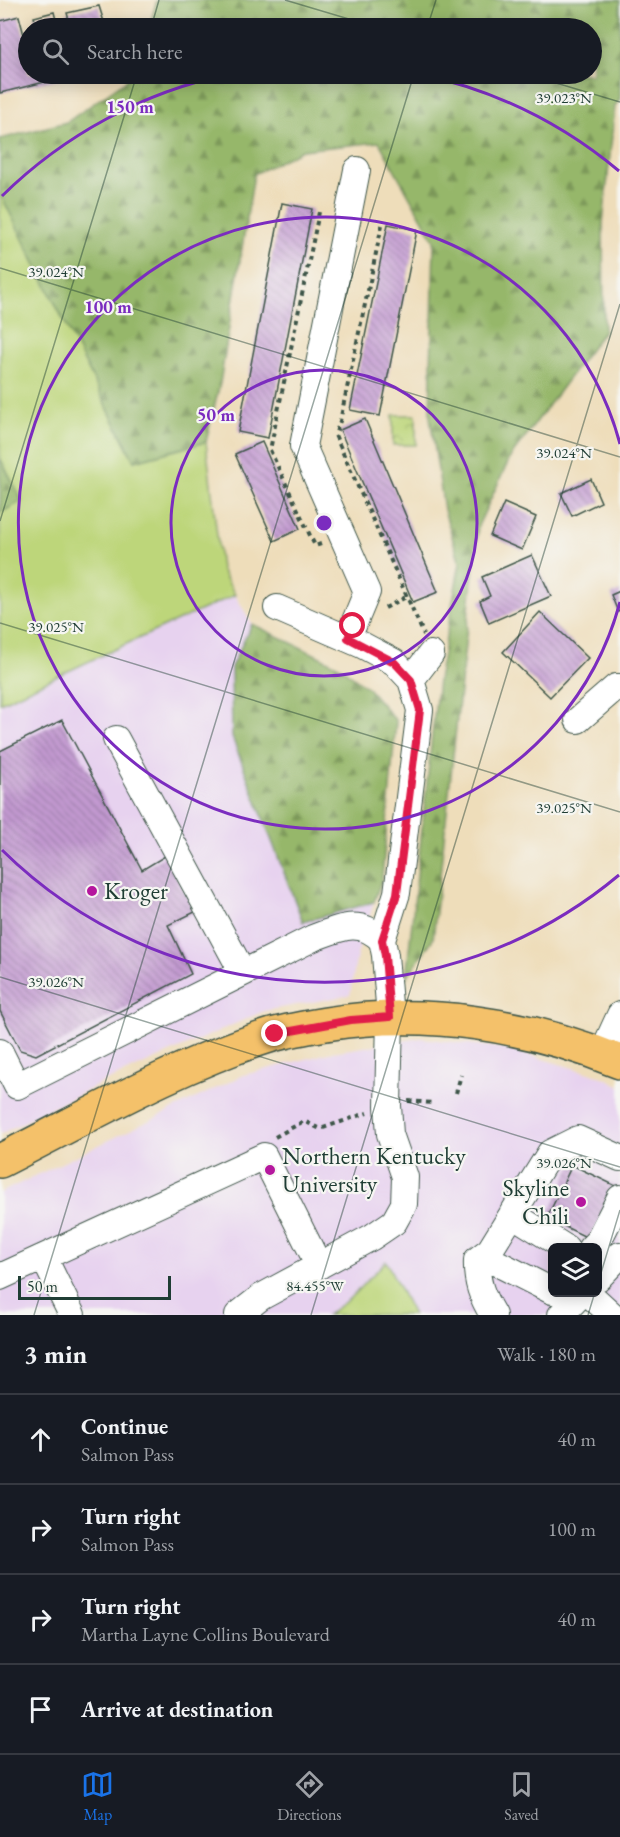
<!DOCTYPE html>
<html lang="en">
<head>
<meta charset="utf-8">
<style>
  :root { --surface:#171b24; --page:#20242c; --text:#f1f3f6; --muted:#9ea1a6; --line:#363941; --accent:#1a73e8 }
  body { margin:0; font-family:"EB Garamond",serif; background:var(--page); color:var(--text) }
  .controls { position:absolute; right:18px; bottom:18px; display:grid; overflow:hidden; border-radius:9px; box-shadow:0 3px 15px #0003 }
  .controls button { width:54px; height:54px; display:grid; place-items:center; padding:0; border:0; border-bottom:2px solid var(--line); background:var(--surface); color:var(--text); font:30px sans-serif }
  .scale { position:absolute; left:18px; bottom:15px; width:153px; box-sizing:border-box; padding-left:6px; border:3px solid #1f3d34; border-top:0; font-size:16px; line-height:21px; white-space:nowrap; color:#1f3d34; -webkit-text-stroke:4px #f6f6f2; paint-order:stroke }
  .stop { position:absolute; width:18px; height:18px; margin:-14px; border:4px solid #e11d48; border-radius:50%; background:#fff }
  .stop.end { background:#e11d48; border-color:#fff; box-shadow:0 2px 6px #0008 }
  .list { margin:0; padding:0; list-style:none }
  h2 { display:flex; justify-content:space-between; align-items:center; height:78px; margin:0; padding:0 24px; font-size:26px }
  h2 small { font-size:20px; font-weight:400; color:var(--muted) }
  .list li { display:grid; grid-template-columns:39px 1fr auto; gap:18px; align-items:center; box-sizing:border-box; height:90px; padding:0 24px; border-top:2px solid var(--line) }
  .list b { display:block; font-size:22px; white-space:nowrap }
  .list p { margin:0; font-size:20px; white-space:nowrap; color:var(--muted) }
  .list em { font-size:20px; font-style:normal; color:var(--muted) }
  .icon { flex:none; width:33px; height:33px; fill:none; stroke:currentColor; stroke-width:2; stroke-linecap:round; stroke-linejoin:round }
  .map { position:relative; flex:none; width:620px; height:1315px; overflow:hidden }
  .search { position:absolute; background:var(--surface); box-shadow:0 3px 15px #0003; left:18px; right:18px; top:18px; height:66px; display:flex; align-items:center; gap:15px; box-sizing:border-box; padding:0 21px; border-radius:33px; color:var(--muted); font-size:22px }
  .sheet { height:438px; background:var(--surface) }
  nav { display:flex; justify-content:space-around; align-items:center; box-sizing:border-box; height:84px; border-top:2px solid var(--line); background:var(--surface); font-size:16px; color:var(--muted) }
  nav a { display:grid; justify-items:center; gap:3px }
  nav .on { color:var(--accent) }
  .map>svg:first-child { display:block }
  .built { fill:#e7d2ef; fill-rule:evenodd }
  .grass { fill:#bdd67a; stroke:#6e8a57; stroke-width:1.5 }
  .forest { fill:url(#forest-firs); stroke:#5a7a4f; stroke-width:1.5 }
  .park { fill:url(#park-crowns); stroke:#6e8a57; stroke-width:1.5 }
  .building { fill:url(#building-back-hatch) }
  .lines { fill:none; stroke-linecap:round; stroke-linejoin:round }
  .minor-casing { stroke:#3e5548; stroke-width:28 }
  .major-casing { stroke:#3e5548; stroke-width:36 }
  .path { stroke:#3e5548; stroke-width:4; stroke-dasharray:4.5 4.5; stroke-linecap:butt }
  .minor { stroke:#fff; stroke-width:26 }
  .major { stroke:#f4c16a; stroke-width:33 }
  .route { stroke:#e11d48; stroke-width:8 }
  .ticks { fill:none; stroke:#1f3d34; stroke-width:1.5; stroke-opacity:0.45 }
  .ring { fill:none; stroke:#7b2cbf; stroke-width:3 }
  .poi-dot { fill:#b5179e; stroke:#f6f6f2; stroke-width:2 }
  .labels { text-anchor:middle; stroke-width:4.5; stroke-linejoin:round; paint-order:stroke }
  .poi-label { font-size:24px; fill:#1f3d34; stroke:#f6f6f2; text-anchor:start }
  .ticks-label { font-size:15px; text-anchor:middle; fill:#1f3d34; stroke:#f6f6f2; stroke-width:4.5; stroke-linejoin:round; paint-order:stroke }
  .centre { fill:#7b2cbf; stroke:#f6f6f2; stroke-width:3 }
  .ring-label { font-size:18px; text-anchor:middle; font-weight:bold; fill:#7b2cbf; stroke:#f6f6f2; stroke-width:4.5; stroke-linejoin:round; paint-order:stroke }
</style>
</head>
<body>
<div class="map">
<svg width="620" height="1315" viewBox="0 0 620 1315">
  <defs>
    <pattern id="forest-firs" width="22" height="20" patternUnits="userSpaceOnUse" patternTransform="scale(1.5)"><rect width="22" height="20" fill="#96b76a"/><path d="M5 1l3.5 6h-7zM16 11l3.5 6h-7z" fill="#7a9658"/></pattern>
    <pattern id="park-crowns" width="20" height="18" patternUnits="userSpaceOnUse" patternTransform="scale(1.5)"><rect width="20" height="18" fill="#bdd67a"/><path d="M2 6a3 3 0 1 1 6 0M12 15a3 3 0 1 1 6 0" fill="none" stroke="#99af65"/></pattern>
    <pattern id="building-back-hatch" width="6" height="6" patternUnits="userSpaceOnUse" patternTransform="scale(1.5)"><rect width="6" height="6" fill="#c299d0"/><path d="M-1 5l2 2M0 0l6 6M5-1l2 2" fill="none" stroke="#9d7eaa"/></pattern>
  </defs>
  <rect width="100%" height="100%" fill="#f6f6f2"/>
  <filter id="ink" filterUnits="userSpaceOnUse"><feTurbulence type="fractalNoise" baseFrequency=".0167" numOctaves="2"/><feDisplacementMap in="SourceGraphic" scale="12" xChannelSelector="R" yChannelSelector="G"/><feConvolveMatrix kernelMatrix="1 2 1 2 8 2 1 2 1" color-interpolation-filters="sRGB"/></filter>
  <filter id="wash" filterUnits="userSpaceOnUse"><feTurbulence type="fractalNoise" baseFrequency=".008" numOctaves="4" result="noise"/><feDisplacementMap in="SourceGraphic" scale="24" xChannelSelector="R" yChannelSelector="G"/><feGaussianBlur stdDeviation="1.35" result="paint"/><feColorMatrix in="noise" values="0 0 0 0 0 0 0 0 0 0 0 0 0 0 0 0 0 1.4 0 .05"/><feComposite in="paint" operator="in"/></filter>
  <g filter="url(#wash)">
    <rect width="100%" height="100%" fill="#eeddba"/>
    <!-- built -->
    <path class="built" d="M235,595L252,624L232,667L302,922L374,902L357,955L350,995L264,1011L106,1081L0,1134V703L124,645Z
      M421,1038L509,1049L606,1078L620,1086V1315H413L386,1261L349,1299L327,1315H0V1193L244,1075L333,1052ZM552,1248H598V1292H552Z"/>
    <!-- grass -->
    <path class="grass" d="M0,193L134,461L206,442L221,569L235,595L124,645L0,703V513L22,501L0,458Z
      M386,1261L413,1315H327L349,1299Z"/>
    <!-- forest -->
    <path class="forest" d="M157,0H620V99L615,106L603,223L604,331L511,456L478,526L433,939L406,978L438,680L460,563L444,510L430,417L434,240L379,142L302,150L254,174L220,383L206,442L134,461L0,193V139L67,122L135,74H592V28H149Z
      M0,458L22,501L0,513Z
      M252,624L339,666L368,688L396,721L382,878L374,902L303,922L232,737L231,667Z"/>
    <!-- park -->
    <path class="park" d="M393,415H416V445H393Z"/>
    <g id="blocks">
      <!-- building -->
      <path class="building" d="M99,6L104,22L95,24L96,28H66L71,27L67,13Z
        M54,12L58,28H37L34,17Z
        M19,16L24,35L28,34V74H77L0,93V21Z
        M282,203L312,209L268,438L238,432Z
        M388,224L417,230L380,416L350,410Z
        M365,419L438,592L413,602L340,430Z
        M262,442L300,529L274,541L235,454Z
        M591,479L601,502L572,516L561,493Z
        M504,503L536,517L522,550L490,536Z
        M532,555L551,596L489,623L480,601L490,596L482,577Z
        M620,591V611L618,612L611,595Z
        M540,612L588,658L550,697L503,652Z
        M62,720L142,870L165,856L195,912L168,925L191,974L36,1055L20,1050L0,1011V751Z
        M572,1165L616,1186L590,1239L547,1218Z"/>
    </g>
  </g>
  <g filter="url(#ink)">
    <use href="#blocks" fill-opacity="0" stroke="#3e5548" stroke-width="1.5"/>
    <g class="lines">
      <!-- minor casing -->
      <g class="minor-casing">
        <path id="minor" d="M348,638L367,592L303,446L357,170
          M411,680L431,654
          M578,720L616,687H620
          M116,739L243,973
          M0,1052L17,1086L313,938C340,928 359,917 382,940
          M602,1054L620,1015
          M512,1214L566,1248
          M591,1248L598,1241L620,1198
          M490,1250L477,1260C476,1282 482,1297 493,1315
          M44,1258L72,1315
          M0,1277L264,1156L319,1266
          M598,1278L620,1255
          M552,1291L493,1261L490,1250L550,1153L578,1139L620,1158
          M587,1292L612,1315
          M238,1315L261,1297L372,1237L394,1222L404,1204L405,1177L390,1134L388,1106L390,1017L385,955L382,940L397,893L420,710L411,680L394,662L362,645L277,608
          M561,1315L583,1292"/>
      </g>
      <!-- major casing -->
      <g class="major-casing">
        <path id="major" d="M0,1161C87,1117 179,1064 272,1035C290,1030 308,1027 326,1024C426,1008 527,1024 620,1062"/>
      </g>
      <!-- path -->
      <path class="path" d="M319,212L270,450L315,546L321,544
        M382,225L340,421L335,435L424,635
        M385,608L406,597
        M456,1093L461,1075
        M408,1101L433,1103
        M275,1137L304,1121L320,1129L367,1113"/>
      <!-- minor -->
      <use href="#minor" class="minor"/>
      <!-- major -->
      <use href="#major" class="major"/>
    </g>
  </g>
  <g class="lines" filter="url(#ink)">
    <!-- route -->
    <path class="route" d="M275,1034L351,1020L390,1017L385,956L382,940L397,894L420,710L411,680L394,662L348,638L353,626"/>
  </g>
  <!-- ticks -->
  <path class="ticks" d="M285,0L379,28M151,28L159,0M427,28L436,0M526,74L620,102M0,268L620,457M0,521L137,74M0,623L620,812M0,977L620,1167M598,1283L620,1210M34,1315L414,74M311,1315L620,304M588,1315L595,1292"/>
  <!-- distance rings -->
  <g class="ring">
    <circle cx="324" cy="523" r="153"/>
    <path d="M620 602A306 306 0 1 1 620 444"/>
    <path d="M619 875A459 459 0 0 1 2 850M2 196A459 459 0 0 1 229 74M419 74A459 459 0 0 1 619 171"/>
  </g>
  <!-- markers -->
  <g class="poi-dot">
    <circle cx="92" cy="891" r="6"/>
    <circle cx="270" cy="1170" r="6"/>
    <circle cx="581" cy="1202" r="6"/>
  </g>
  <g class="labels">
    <!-- poi labels -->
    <g class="poi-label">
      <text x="104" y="899">Kroger</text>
      <text x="282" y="1164">Northern Kentucky<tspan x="282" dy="28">University</tspan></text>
      <text x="569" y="1196" text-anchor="end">Skyline<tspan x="569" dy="28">Chili</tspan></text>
    </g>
  </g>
  <g class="ticks-label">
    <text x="564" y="103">39.023°N</text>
    <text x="56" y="277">39.024°N</text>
    <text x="564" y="458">39.024°N</text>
    <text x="56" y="632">39.025°N</text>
    <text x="564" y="813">39.025°N</text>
    <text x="56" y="987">39.026°N</text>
    <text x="564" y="1168">39.026°N</text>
    <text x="315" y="1291">84.455°W</text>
  </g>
  <circle cx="324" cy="523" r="9" class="centre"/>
  <g class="ring-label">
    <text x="130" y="113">150 m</text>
    <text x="108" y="313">100 m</text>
    <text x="216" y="421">50 m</text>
  </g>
</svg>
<div class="controls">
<button><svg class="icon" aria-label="layers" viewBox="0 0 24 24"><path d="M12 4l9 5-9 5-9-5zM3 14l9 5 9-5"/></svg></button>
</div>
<div class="scale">50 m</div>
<div class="stop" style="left:353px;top:626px"></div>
<div class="stop end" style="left:275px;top:1034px"></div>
<div class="search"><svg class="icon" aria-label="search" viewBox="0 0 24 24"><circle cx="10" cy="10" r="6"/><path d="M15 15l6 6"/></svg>Search here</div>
</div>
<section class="sheet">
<h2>3 min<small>Walk · 180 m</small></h2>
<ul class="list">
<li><svg class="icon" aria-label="ahead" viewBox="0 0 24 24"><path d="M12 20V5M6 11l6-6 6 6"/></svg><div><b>Continue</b><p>Salmon Pass</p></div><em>40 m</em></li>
<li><svg class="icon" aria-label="right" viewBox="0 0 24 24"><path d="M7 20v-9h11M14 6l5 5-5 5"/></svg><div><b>Turn right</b><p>Salmon Pass</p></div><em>100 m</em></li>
<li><svg class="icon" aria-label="right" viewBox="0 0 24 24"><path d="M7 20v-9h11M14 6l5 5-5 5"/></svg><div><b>Turn right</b><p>Martha Layne Collins Boulevard</p></div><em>40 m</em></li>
<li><svg class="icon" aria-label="arrive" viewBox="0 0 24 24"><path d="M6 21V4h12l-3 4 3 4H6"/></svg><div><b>Arrive at destination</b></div></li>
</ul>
</section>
<nav>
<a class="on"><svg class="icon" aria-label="map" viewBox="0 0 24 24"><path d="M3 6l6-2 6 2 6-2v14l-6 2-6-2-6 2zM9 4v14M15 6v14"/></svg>Map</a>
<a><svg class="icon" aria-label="directions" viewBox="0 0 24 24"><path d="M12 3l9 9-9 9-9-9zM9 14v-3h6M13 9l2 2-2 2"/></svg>Directions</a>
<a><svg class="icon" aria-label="saved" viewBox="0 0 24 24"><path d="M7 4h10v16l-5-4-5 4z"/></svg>Saved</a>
</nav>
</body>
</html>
